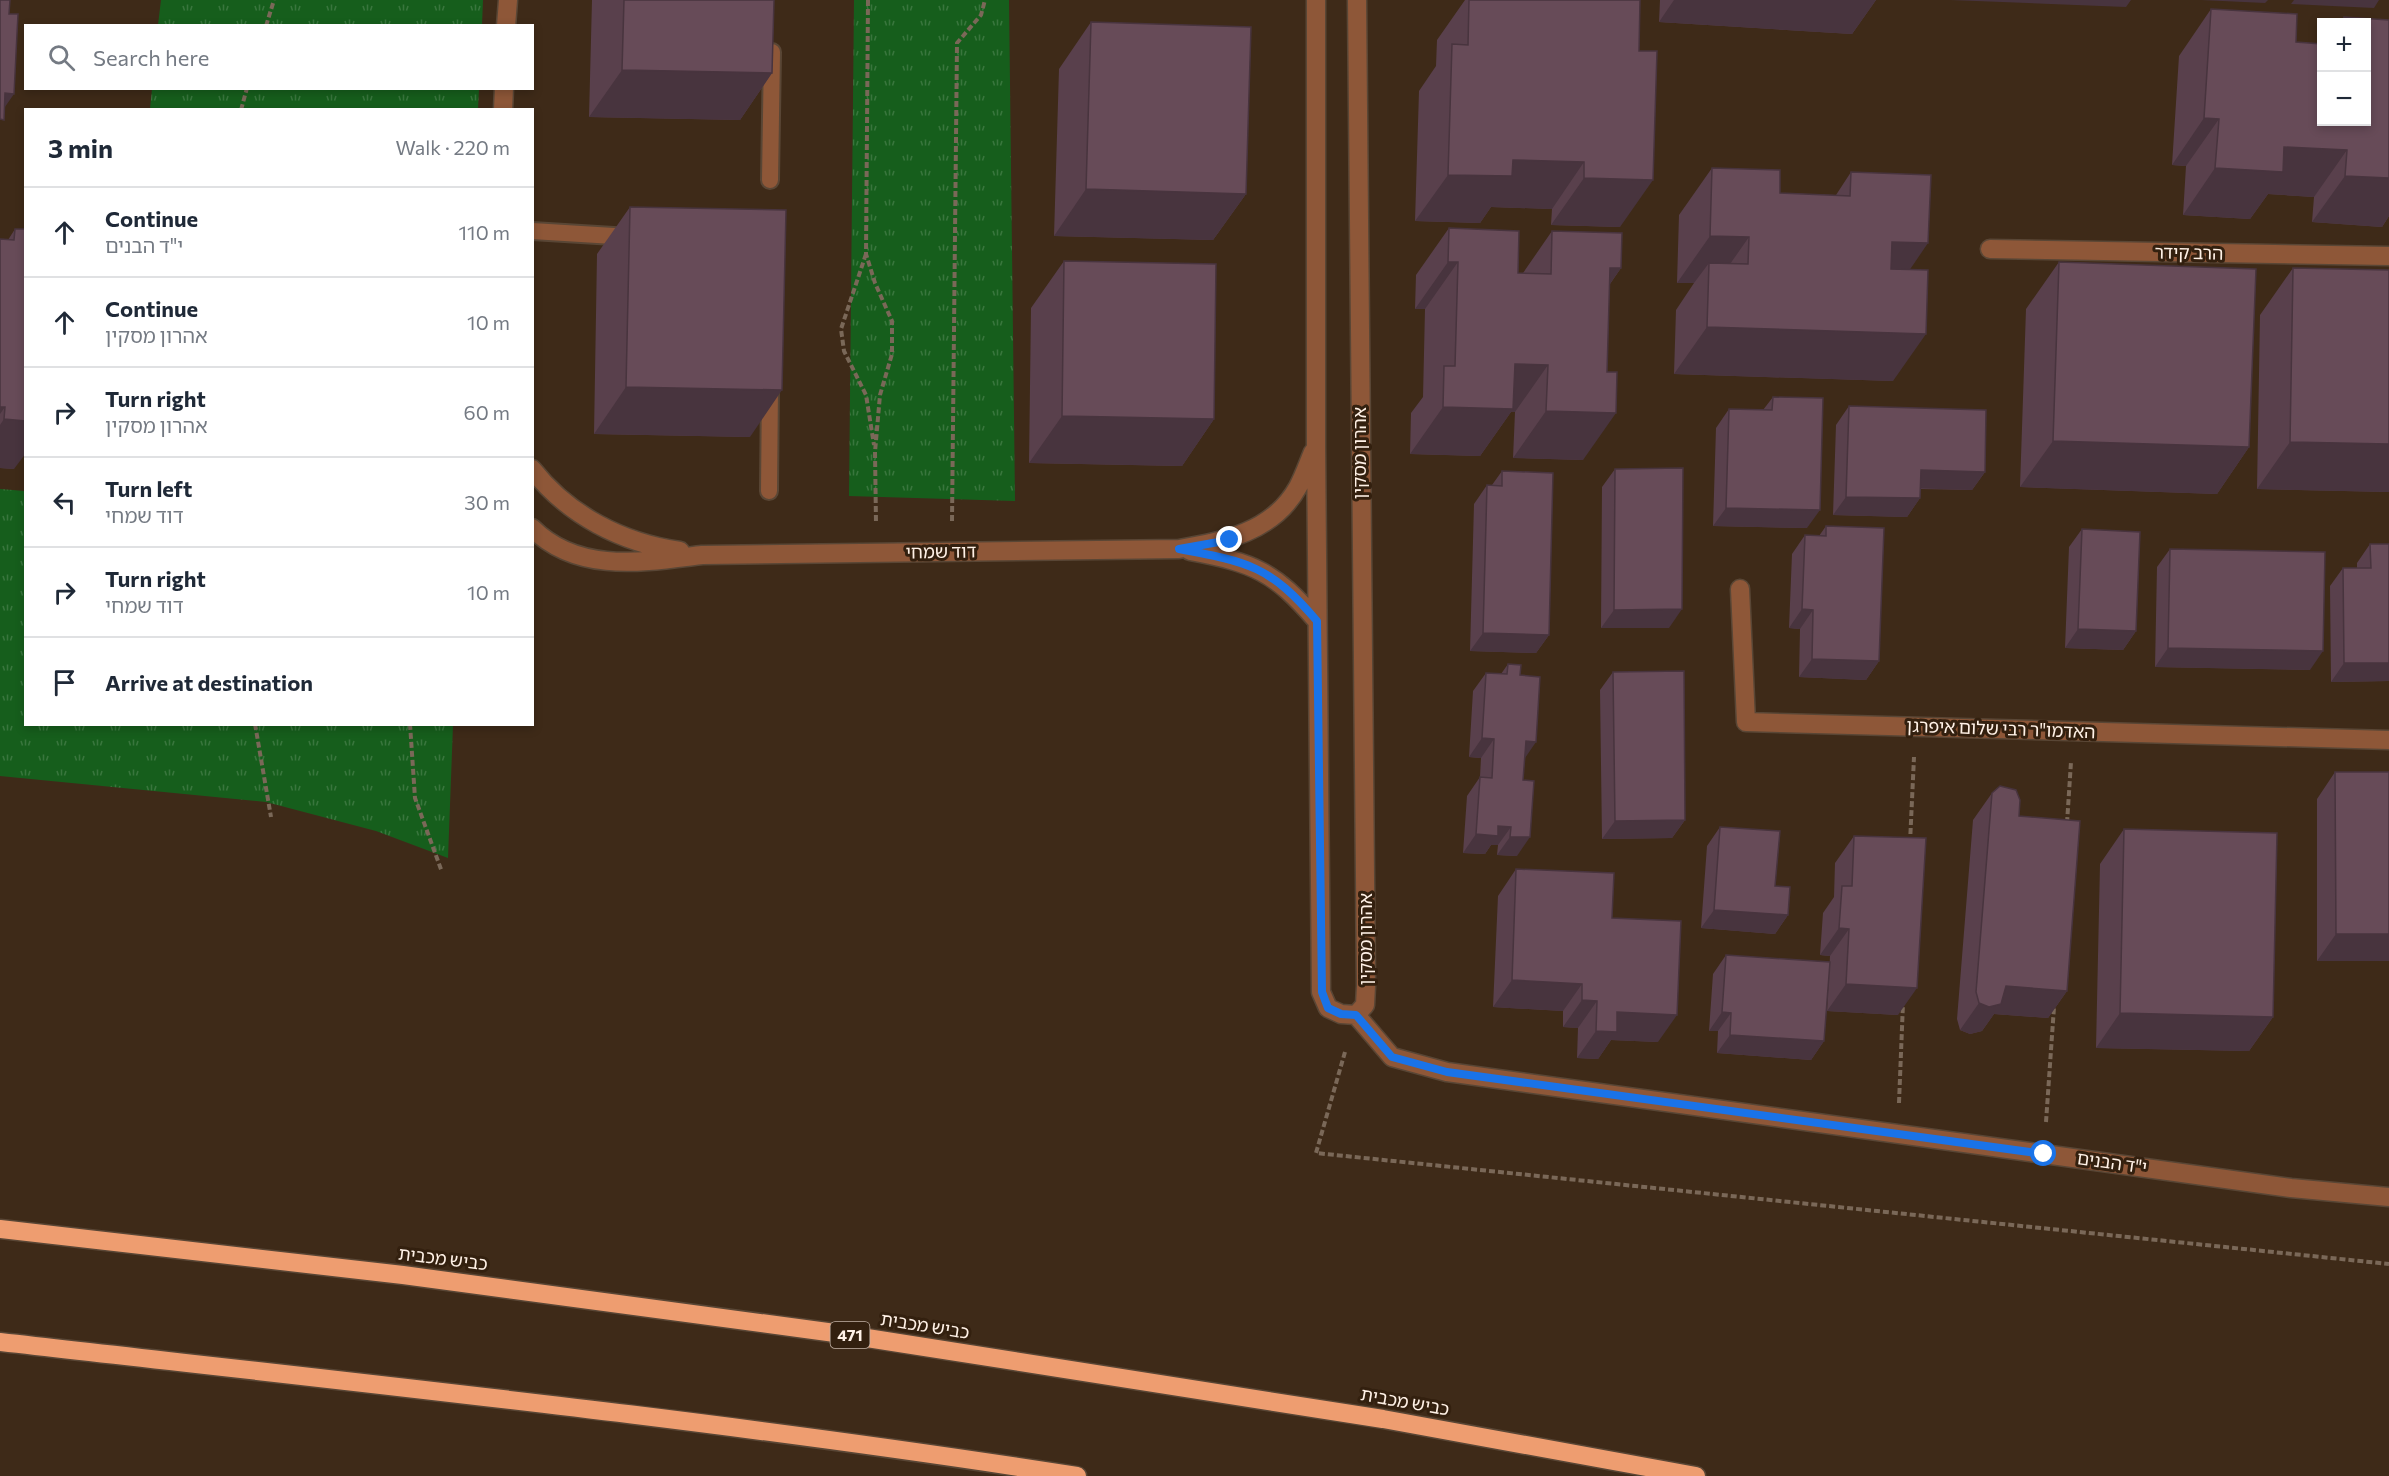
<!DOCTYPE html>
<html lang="en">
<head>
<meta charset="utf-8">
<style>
  :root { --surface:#fff; --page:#f6f6f7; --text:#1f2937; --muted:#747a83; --line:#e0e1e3 }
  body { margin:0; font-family:Commissioner,"Noto Sans Hebrew",sans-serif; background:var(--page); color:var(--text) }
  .controls { position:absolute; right:18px; top:18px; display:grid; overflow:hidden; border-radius:0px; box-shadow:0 3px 9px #0003 }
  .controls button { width:54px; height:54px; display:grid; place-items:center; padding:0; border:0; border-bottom:2px solid var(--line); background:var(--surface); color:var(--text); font:30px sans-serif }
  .stop { position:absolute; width:18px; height:18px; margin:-14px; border:4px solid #1a73e8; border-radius:50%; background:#fff }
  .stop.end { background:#1a73e8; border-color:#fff; box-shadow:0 2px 6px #0008 }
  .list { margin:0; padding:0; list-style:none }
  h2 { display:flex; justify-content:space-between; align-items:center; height:78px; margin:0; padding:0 24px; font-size:26px }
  h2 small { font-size:20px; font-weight:400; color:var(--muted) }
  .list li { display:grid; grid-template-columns:39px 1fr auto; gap:18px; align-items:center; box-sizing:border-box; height:90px; padding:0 24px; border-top:2px solid var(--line) }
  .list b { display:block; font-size:22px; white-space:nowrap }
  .list p { margin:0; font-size:20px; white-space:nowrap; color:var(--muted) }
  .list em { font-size:20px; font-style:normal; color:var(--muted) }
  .icon { flex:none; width:33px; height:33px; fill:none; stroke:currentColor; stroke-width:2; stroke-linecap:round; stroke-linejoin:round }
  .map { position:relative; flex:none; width:2389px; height:1476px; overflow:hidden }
  .search { position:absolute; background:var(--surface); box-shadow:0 3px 9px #0003; left:24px; top:24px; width:510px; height:66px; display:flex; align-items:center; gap:15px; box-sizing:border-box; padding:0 21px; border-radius:0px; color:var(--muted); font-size:22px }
  .panel { position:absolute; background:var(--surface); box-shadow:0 3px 9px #0003; left:24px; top:108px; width:510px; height:618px; border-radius:0px }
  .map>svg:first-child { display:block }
  .park { fill:url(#park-tufts) }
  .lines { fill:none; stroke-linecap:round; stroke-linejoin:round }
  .lane-casing { stroke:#594635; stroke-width:20 }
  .street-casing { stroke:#594635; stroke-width:21 }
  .highway-casing { stroke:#594635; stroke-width:21 }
  .path { stroke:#7a6858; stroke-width:4; stroke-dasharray:6 3; stroke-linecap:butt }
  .lane { stroke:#8e5738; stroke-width:16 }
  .street { stroke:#8e5738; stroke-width:18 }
  .highway { stroke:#ee9d70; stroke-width:18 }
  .wall { fill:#59404c }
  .shaded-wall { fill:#48343e }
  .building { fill:#674b58; stroke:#48343e; stroke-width:1.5 }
  .route { stroke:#1a73e8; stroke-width:8 }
  .labels { text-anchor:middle; stroke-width:6; stroke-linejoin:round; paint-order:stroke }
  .shield { fill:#33200f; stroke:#c2b2a6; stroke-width:1.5 }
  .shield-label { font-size:16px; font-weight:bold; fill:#fff1e6 }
  .street-label { font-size:18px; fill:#fff1e6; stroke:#33200f }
</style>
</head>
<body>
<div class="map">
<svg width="2389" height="1476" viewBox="0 0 2389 1476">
  <defs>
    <pattern id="park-tufts" width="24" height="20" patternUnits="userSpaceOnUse" patternTransform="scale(1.5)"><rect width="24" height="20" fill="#165e1c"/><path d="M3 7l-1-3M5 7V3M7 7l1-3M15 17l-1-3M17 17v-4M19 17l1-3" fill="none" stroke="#39763d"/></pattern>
  </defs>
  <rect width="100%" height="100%" fill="#3e2a18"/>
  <!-- park -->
  <path class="park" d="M161,0H483L482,25H158Z
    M854,0H1009L1015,501L849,496Z
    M152,89L479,88V89L478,109H150Z
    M0,489L25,491L26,724L453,725L448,858L376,831L266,802L0,776Z"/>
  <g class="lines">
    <!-- lane casing -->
    <g class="lane-casing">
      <path id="lane" d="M770,180L772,52
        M532,231L630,237
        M769,491L770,386"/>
    </g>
    <!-- street casing -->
    <g class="street-casing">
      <path id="street" d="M1316,0V445L1321,992L1328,1008L1341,1014L1356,1015L1365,1005L1366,986L1357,0
        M506,26L508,0
        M503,110L504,88
        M1990,249L2389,256
        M532,469C568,515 622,543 680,551
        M532,528C578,574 644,562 702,555L1179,549C1225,541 1273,532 1298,487C1304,476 1308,464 1313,452
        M1190,551C1254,563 1274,571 1317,621
        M1740,589L1746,722L2389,740
        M1356,1015L1392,1057L1447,1072L2291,1188L2389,1197"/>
    </g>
    <!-- highway casing -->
    <g class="highway-casing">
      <path id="highway" d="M0,1229L403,1275L835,1333L1383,1419L1696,1476
        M0,1342C360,1383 720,1420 1077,1476"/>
    </g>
    <!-- path -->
    <path class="path" d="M868,0L866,254L875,283L892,321V354L880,395L875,452L876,523
      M266,26L274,0
      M241,110L247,88
      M866,254L841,329L844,351L866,395L874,445
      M952,521L957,43L981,15L985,0
      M255,724L271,817
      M410,724L415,798L442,872
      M2067,823L2071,762
      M1910,843L1914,757
      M1345,1052L1316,1153L2389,1264
      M1899,1103L1903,1003
      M2046,1122L2054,1007"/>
    <!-- lane -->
    <use href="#lane" class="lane"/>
    <!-- street -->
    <use href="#street" class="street"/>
    <!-- highway -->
    <use href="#highway" class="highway"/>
  </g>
  <!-- wall -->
  <path class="wall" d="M592,0H774L772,73L740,120L589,117Z
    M1465,0H1640L1620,227L1551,225L1552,209L1491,207L1480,223L1415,221L1419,91L1436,66L1437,40Z
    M1660,0H1876L1852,34L1659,22Z
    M2211,9L2296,42L2322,122L2367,22H2340L2344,17L2389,20V216L2382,227L2312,222L2314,197L2268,194L2250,219L2183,215L2186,166L2172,165L2179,56Z
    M1091,22L1246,194L1213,240L1054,236L1059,69Z
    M1712,168L1780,193L1836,195L1851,172L1910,269L1893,381L1674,374L1676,310L1694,283H1677L1679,215Z
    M630,207L750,437L594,434L597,254Z
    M1449,228L1518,273H1523L1552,231L1621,268L1610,284L1583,460L1513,458L1515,412H1511L1480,456L1410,454L1411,413L1423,397L1425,309H1415L1416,275Z
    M15,229L14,469L0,468V239L8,240Z
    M1064,261L1214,419L1182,466L1029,463L1031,308Z
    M2059,262L2249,447L2217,494L2020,487L2026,309Z
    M2293,268L2389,270V492L2257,489L2260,315Z
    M1773,397L1807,528L1713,526L1716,428L1729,409L1763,410Z
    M1849,406L1985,472L1972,490L1920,489V498L1907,517L1833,515L1836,425Z
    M1615,469L1669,628H1601L1602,487Z
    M1502,471L1549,635L1536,653L1470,651L1474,504L1487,485H1492Z
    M1826,526L1879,661L1866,680L1799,677L1800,629L1789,628L1792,554L1805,535L1819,536Z
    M2082,529L2136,631L2123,650L2065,648L2069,547Z
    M2370,544L2389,681L2331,682L2330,586L2343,568H2357V563Z
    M2170,549L2310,670L2155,667L2157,567Z
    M1508,664L1520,675L1524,759L1517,856L1497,855L1498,845H1491L1485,854L1463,853L1467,796L1480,777L1481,758L1469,757L1473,691L1486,673L1501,674Z
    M1613,672L1685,820L1672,838L1602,839L1600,690Z
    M2335,772H2389V961H2317V799Z
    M1992,793L2019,816L2067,991L2048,1018L1994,1014L1982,1031L1970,1034L1960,1030L1957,1019L1973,820Z
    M1720,827L1775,886L1788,915L1775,934L1701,928L1707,846Z
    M2124,829L2273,1017L2249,1051L2096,1048L2100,864Z
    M1854,836L1898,1015L1827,1011L1830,956L1820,955L1823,913L1834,897L1835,863Z
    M1516,869L1612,918L1658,1042L1611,1040L1598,1059L1577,1058L1578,1028L1563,1027V1011L1493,1007L1498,896Z
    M1726,955L1824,1041L1811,1060L1717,1053L1718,1031H1709L1713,974Z"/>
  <!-- shaded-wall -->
  <path class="shaded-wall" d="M1674,0H1876L1852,34L1659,22Z
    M1950,0H2131L2126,7Z
    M2201,0H2268L2265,3Z
    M2294,0H2379L2374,8L2291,4Z
    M622,70L772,73L740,120L589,117Z
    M5,93L14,94L0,114Z
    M2204,118L2219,119L2186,166L2172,165Z
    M2284,147L2347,150L2314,197L2268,194L2250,219L2183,215L2215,168Z
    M1513,160L1584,162L1552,209L1491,207L1480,223L1415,221L1448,175Z
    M2345,176L2389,178V216L2382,227L2312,222Z
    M1584,178L1653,180L1620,227L1551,225Z
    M1086,189L1246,194L1213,240L1054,236Z
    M1710,236L1749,237L1716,284L1709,263L1694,283H1677Z
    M1892,242L1928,243L1896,290L1859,288Z
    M1448,262H1458L1425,309H1415Z
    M1610,268H1621L1588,315Z
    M1707,327L1926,334L1893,381L1674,374Z
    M1515,364L1548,365L1515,412H1511L1480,456L1410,454L1443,407Z
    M626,387L782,390L750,437L594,434Z
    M0,407H5L0,414Z
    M1546,411L1616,413L1583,460L1513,458Z
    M1062,416L1214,419L1182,466L1029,463Z
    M4,419L26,421V453L14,469L0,468V425Z
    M2053,441L2249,447L2217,494L2020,487Z
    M2290,442L2389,444V492L2257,489Z
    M1921,470L1985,472L1972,490L1908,488Z
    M1846,497L1920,498L1907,517L1833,515Z
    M1726,508L1820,510L1807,528L1713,526Z
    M1682,609L1669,628H1601L1614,610Z
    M1802,609L1813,610L1800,629L1789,628Z
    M2078,629L2136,631L2123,650L2065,648Z
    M1483,633L1549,635L1536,653L1470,651Z
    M2168,648L2323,651L2310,670L2155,667Z
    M1812,659L1879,661L1866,680L1799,677Z
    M2344,663H2389V681L2331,682Z
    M1482,738L1494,739L1481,758L1469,757Z
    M1526,741L1536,742L1523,761Z
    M1685,820L1672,838L1602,839L1615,821Z
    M1498,826L1511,827L1498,845H1491L1485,854L1463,853L1476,834Z
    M1510,837H1530L1517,856L1497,855Z
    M1714,910L1788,915L1775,934L1701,928Z
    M1839,928L1849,929L1830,956L1820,955Z
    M2336,934H2389V961H2317Z
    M1512,980L1582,984L1563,1011L1493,1007Z
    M1846,984L1917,988L1898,1015L1827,1011Z
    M2006,986L2067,991L2048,1018L1994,1014L1982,1031L1970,1034L1960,1030L1979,1003Z
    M1582,1000L1597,1001L1578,1028L1563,1027Z
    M1617,1012L1677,1015L1658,1042L1611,1040L1598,1059L1577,1058L1596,1031Z
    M1722,1012L1731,1013L1718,1031H1709Z
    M2120,1013L2273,1017L2249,1051L2096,1048Z
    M1730,1035L1824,1041L1811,1060L1717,1053Z"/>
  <!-- building -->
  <path class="building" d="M0,0H10L9,14H18L14,94L5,93L4,120L0,119Z
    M624,0H774L772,73L622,70Z
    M1469,0H1640L1639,51H1657L1653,180L1584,178V162L1513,160L1512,176L1448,175L1452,44L1468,45Z
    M2211,9L2297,14L2296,42L2322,44V122H2367V22H2344V17L2389,20V178L2345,176L2347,150L2284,147L2283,172L2215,168L2219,119L2204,118Z
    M1091,22L1251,27L1246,194L1086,189Z
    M1712,168L1780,170V193L1850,196L1851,172L1931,175L1928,243L1892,242L1891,269L1928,270L1926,334L1707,327L1709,263L1748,264L1749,237L1710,236Z
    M630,207L786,210L782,390L626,387Z
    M1449,228L1519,231L1518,273L1551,274L1552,231L1622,233L1621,268H1610L1607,372H1617L1616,413L1546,411L1548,365L1515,364L1513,409L1443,407L1444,366H1455L1458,262H1448Z
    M15,229H26V421L4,419L5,407H0V239L14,240Z
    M1064,261L1216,264L1214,419L1062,416Z
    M2059,262L2256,269L2249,447L2053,441Z
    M2293,268L2389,270V444L2290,442Z
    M1773,397L1823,398L1820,510L1726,508L1729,409L1772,410Z
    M1849,406L1986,410L1985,472L1921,470L1920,498L1846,497Z
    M1683,468L1682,609L1614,610L1615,469Z
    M1502,471L1553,473L1549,635L1483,633L1487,485L1502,486Z
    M1826,526L1884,528L1879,661L1812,659L1813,610L1802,609L1805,535L1826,536Z
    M2082,529L2140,532L2136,631L2078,629Z
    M2370,544H2389V663H2344L2343,568H2371Z
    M2170,549L2325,552L2323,651L2168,648Z
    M1508,664L1521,665L1520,675L1540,677L1536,742L1526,741L1523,780L1534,781L1530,837H1510L1511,827L1498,826V836L1476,834L1480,777L1492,778L1494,739L1482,738L1486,673L1507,674Z
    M1684,671L1685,820L1615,821L1613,672Z
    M2335,772H2389V934H2336Z
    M2000,786L2016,790L2020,800L2019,816L2080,821L2067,991L2006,986L2001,1004L1989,1007L1979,1003L1976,992L1992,793Z
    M1720,827L1780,831L1775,886L1790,887L1788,915L1714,910Z
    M2124,829L2277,833L2273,1017L2120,1013Z
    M1854,836L1926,838L1917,988L1846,984L1849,929L1839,928L1842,886H1852Z
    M1516,869L1614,873L1612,918L1681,921L1677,1015L1617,1012V1032L1596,1031L1597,1001L1582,1000V984L1512,980Z
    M1726,955L1830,962L1824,1041L1730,1035L1731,1013L1722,1012Z"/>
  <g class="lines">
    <!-- route -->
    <path class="route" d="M1230,540L1179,549C1249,562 1270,566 1317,621L1322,992L1328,1008L1341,1014L1356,1015L1392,1057L1447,1072L2044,1154"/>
  </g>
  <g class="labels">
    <!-- shield labels -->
    <rect class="shield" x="830.5" y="1322" width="39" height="26" rx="4.5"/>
    <g class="shield-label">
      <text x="850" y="1341">471</text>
    </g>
    <!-- street labels -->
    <g class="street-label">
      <text transform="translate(2189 253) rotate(1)" y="6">הרב קידר</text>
      <text transform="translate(1360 453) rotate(-90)" y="6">אהרון מסקין</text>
      <text transform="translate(941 552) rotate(-1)" y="6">דוד שמחי</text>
      <text transform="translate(2001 729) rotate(2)" y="6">האדמו"ר רבי שלום איפרגן</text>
      <text transform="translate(1366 939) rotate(-90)" y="6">אהרון מסקין</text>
      <text transform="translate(2112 1163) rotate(8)" y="6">י"ד הבנים</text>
      <text transform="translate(443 1259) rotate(7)" y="6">כביש מכבית</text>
      <text transform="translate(925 1326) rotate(9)" y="6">כביש מכבית</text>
      <text transform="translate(1405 1402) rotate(10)" y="6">כביש מכבית</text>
    </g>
  </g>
</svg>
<div class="controls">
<button>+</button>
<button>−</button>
</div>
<div class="stop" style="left:2044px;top:1154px"></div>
<div class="stop end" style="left:1230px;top:540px"></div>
<div class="search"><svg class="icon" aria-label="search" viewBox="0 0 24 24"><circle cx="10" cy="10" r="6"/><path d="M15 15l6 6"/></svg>Search here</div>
<section class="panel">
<h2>3 min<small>Walk · 220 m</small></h2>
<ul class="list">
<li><svg class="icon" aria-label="ahead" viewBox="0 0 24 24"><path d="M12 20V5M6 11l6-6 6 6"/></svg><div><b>Continue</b><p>י&quot;ד הבנים</p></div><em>110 m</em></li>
<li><svg class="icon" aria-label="ahead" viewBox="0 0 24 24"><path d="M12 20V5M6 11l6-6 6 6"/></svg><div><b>Continue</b><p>אהרון מסקין</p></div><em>10 m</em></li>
<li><svg class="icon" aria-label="right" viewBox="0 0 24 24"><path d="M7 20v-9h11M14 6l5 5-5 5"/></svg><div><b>Turn right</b><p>אהרון מסקין</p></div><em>60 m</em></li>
<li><svg class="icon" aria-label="left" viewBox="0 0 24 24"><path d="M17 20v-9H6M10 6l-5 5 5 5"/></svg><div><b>Turn left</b><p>דוד שמחי</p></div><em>30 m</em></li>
<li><svg class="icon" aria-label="right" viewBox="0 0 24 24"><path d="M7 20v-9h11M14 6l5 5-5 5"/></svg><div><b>Turn right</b><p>דוד שמחי</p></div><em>10 m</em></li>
<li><svg class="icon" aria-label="arrive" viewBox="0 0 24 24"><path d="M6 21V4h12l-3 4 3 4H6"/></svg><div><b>Arrive at destination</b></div></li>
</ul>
</section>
</div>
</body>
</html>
